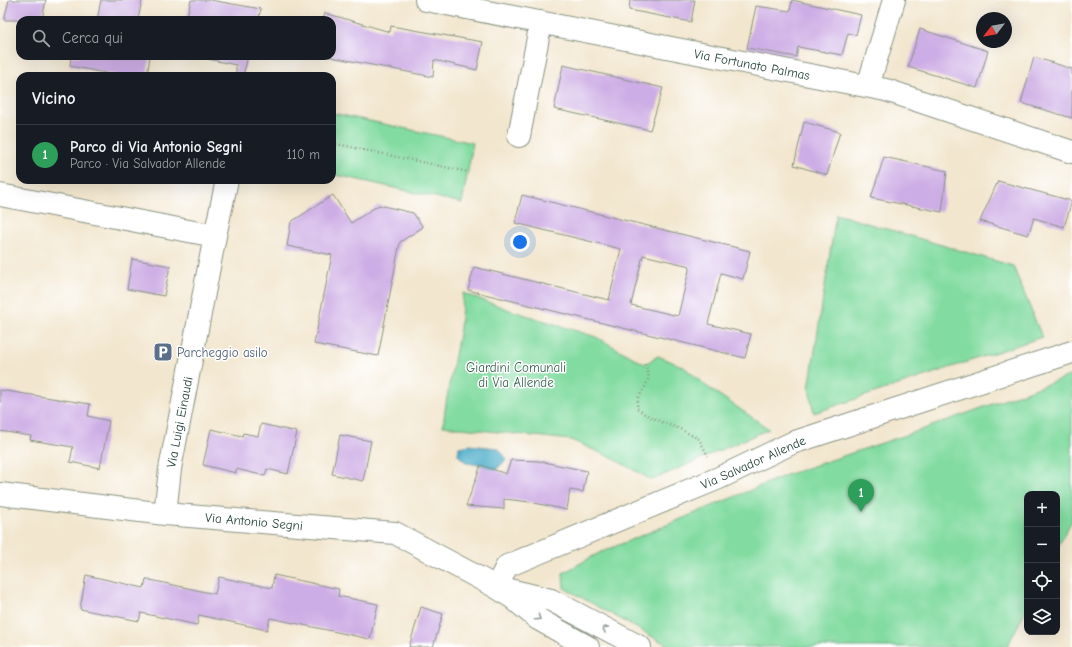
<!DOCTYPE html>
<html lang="it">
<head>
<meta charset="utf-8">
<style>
  :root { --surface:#171b24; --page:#20242c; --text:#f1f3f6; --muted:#9ea1a6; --line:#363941; --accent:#2563eb }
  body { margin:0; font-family:"Comic Neue",sans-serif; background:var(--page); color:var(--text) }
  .controls { position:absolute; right:12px; bottom:12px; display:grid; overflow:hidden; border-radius:8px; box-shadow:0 4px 16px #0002 }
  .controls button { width:36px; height:36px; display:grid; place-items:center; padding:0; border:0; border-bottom:1px solid var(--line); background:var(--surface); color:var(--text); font:20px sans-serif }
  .compass { position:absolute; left:976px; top:12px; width:36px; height:36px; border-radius:50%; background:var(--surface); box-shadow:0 4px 16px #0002; rotate:239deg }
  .you { position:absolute; left:520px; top:242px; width:14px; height:14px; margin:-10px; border:3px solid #fff; border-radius:50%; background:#1a73e8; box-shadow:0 0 0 6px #1a73e833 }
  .badge { display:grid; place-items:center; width:26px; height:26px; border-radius:50%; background:var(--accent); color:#fff; font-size:13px; font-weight:700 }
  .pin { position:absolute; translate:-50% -33px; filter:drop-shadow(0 1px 2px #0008) }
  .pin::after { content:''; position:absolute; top:21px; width:14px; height:12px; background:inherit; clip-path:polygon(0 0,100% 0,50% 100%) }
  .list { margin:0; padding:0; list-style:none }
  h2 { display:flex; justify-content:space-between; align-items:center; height:52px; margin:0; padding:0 16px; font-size:17px }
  h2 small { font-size:13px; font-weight:400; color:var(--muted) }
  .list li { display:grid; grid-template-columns:26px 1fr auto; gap:12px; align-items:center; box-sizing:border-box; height:60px; padding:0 16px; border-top:1px solid var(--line) }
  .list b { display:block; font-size:15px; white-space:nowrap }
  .list p { margin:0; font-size:13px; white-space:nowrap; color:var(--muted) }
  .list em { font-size:13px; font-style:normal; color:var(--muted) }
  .icon { flex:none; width:22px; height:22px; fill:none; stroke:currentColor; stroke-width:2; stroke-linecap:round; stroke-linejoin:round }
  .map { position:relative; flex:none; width:1072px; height:647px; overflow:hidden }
  .search { position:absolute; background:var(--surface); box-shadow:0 4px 16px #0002; left:16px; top:16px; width:320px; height:44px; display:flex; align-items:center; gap:10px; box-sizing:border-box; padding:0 14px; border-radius:12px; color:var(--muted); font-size:15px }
  .panel { position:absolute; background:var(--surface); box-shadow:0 4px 16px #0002; left:16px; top:72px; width:320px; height:112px; border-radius:12px }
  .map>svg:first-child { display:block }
  .green { fill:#82dba0; stroke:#508c6a }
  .water { fill:#47aac7; stroke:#33747e }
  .building { fill:#cdade5; fill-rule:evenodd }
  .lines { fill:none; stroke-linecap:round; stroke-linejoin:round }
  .street-casing { stroke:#889281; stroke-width:24 }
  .path { stroke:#889281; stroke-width:2.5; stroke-dasharray:1 3; stroke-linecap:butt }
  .street { stroke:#fff; stroke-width:22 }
  .oneway { stroke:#8f9e9a }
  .labels { text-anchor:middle; stroke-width:3; stroke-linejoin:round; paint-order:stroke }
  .street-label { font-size:13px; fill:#1f3d34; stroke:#fff }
  .service-label { font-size:13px; fill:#4e5e75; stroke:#fff; text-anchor:start }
  .park-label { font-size:13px; fill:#38644f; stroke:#fff }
</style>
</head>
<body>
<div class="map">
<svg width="1072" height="647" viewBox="0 0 1072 647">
  <rect width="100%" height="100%" fill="#fff"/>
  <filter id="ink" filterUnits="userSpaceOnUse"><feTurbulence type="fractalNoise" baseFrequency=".025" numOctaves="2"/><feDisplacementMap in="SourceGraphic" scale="8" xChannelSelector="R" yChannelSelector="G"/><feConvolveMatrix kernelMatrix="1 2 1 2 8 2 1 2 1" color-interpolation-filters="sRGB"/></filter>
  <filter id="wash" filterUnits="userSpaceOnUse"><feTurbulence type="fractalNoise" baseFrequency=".012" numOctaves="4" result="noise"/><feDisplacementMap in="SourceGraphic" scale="16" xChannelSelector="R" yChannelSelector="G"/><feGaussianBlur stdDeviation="0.9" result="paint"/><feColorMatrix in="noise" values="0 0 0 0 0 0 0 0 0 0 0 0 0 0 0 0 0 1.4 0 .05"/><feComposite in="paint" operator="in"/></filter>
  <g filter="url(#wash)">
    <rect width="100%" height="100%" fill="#f2e6ce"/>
    <!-- green -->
    <path class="green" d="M332,113L473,143L462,203L332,174Z
      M836,214L1013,266L1042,337L814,413L809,389Z
      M463,293L513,311L596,337L645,364L658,356L684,367L706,386L769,429L652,480L612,458L571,440L443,426L446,403L460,329Z
      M1072,375V520L1057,549V494H1027V608L1007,647H671L564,588L563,573L597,554L789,474L921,430Z"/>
    <!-- water -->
    <path class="water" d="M469,445L498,448L507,459L495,471L481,465L466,463L458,455L459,447Z"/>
    <g id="blocks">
      <!-- building -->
      <path class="building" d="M9,0H46L42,20H4Z
        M101,0H142L138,20H97Z
        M191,0H210L261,9L258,20H186Z
        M630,0H695L691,22L629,10Z
        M792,0L861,15L856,35L848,33L842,55L798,47L796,57L747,48L756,6L790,11Z
        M325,13L390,32L391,26L483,42L477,70L434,60L433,77L326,56H332V20H323Z
        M920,29L988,51L977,88L908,67Z
        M71,56H150L147,76H120L70,66Z
        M194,56H248L243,76L236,75V65Z
        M1034,57L1072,69V118L1021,103Z
        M563,65L663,88L650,130L554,109Z
        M804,122L840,132L827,175L794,165Z
        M884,157L947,171L942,212L871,198Z
        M998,181L1072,201L1064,227L1034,218L1028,235L980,221Z
        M333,195L351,223L379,205L413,213L423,227L400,242L378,356L314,344L332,255L287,246L291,222Z
        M522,195L750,251L743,279L721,273L708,324L751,334L745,358L468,290L474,267L609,300L621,249L515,223ZM643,255L690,266L678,316L631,305Z
        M132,259L170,266L164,296L127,289Z
        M0,390L90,404L88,416L109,421L100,468L70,462L73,447L30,440L31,436L0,431Z
        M261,424L297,432L288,474L267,469L265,476L236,469V473L203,465L211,429L242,436L243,433L258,436Z
        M340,435L371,441L363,481L332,474Z
        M511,460L539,461L587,471L583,492L570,490L567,510L530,502L504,499V509L466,506L481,465L506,474Z
        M86,575L144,588L146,579L215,594L219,577L272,588L274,575L339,589L338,596L378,604L370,639L270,618L267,630L199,615L197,625L141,613L139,621L80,609Z
        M421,607L443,614L433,647H409Z"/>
    </g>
  </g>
  <g filter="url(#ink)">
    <use href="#blocks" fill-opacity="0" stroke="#889281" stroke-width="1"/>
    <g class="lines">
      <!-- street casing -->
      <g class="street-casing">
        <path id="street" d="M426,0L886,90L1072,152
          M868,86L894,0
          M519,136L541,22
          M0,195L215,236
          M0,494L165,514L395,533L496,587L513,598L538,619L588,647
          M165,514L170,469L215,236L227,180
          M496,587L507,566L719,478L792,443L1072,352
          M505,589L551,600L640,647"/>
      </g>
      <!-- path -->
      <path class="path" d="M332,143L468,172
        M645,364L649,377L645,387L638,398L637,408L643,413L659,421L680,429L699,439L708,456"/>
      <!-- street -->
      <use href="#street" class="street"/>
    </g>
    <!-- one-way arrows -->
    <defs><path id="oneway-chevron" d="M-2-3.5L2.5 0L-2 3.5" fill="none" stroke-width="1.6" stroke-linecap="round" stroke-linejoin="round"/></defs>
    <g class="oneway">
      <use href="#oneway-chevron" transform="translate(538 618) rotate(34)"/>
      <use href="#oneway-chevron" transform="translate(605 629) rotate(-152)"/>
    </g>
  </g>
  <!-- icons -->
  <defs>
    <g id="parking-square" transform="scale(1)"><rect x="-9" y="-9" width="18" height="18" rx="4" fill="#5c6f8a" stroke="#fff"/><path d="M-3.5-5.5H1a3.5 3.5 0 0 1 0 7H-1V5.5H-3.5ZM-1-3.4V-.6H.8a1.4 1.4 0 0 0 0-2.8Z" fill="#fff"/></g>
  </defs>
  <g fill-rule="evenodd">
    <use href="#parking-square" x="163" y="352"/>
  </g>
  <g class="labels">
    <!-- street labels -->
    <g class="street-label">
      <text transform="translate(752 64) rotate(11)" y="5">Via Fortunato Palmas</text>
      <text transform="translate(179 422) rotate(-79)" y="5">Via Luigi Einaudi</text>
      <text transform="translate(753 462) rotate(-24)" y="5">Via Salvador Allende</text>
      <text transform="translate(254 521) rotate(5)" y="5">Via Antonio Segni</text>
    </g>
    <!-- service labels -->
    <g class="service-label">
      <text x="177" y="357">Parcheggio asilo</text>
    </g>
    <!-- park labels -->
    <g class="park-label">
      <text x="516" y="372">Giardini Comunali<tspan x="516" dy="15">di Via Allende</tspan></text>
    </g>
  </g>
</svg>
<div class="controls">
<button>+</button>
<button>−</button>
<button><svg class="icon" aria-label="locate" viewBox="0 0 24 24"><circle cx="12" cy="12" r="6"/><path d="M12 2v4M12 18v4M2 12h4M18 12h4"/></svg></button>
<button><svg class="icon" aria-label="layers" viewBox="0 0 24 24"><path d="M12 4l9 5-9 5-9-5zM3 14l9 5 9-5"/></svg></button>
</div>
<svg class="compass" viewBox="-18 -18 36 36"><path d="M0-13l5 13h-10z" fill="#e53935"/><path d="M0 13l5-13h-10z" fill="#9ea1a6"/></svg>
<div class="you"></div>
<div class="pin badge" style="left:861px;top:512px;background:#2e9e5b">1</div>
<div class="search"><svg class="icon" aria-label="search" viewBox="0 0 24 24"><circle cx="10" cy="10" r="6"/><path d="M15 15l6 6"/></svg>Cerca qui</div>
<section class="panel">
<h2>Vicino<small></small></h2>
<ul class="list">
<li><span class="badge" style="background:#2e9e5b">1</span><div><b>Parco di Via Antonio Segni</b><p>Parco · Via Salvador Allende</p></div><em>110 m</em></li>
</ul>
</section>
</div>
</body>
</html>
